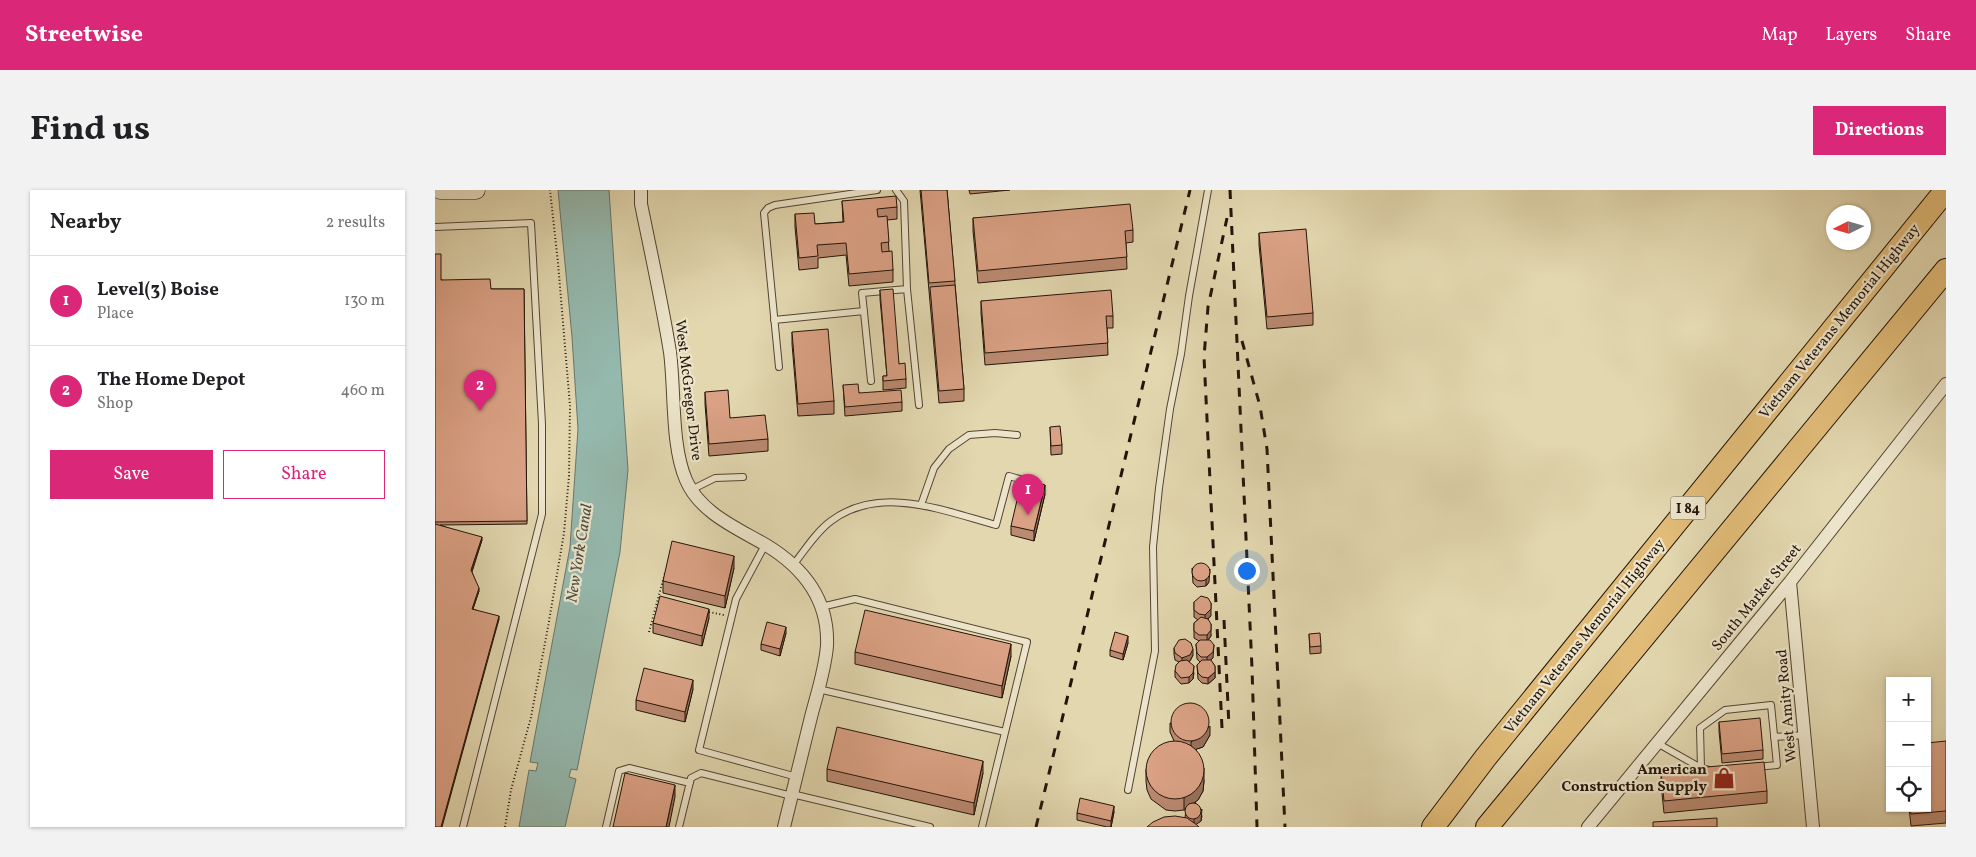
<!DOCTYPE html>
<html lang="en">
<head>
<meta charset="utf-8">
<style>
  :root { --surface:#fff; --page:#f2f2f2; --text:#202124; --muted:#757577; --line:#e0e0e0; --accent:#db2777 }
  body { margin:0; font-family:Vollkorn,serif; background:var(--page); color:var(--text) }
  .controls { position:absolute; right:15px; bottom:15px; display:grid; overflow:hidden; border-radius:0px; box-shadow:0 1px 4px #0004 }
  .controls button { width:45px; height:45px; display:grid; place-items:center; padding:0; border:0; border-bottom:1px solid var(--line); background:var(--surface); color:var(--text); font:25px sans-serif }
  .compass { position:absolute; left:1391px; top:15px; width:45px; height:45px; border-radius:50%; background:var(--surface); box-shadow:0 1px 4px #0004; rotate:265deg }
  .you { position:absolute; left:811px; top:380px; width:18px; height:18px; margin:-12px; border:4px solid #fff; border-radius:50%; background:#1a73e8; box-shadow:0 0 0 8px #1a73e833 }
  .badge { display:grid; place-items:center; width:32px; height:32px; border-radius:50%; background:var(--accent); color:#fff; font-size:16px; font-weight:700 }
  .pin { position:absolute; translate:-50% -41px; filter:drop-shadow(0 1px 2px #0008) }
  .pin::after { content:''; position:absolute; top:26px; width:18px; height:15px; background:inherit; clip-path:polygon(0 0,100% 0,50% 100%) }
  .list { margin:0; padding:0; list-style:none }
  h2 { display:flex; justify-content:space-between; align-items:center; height:65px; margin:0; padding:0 20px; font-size:21px }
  h2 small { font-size:16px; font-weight:400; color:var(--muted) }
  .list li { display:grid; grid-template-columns:32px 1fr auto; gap:15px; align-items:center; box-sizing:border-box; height:90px; padding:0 20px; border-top:1px solid var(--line) }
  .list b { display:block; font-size:19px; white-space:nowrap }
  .list p { margin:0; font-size:16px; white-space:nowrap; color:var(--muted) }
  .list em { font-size:16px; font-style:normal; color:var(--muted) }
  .actions { display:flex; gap:10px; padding:15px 20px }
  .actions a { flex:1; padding:11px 0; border:1px solid var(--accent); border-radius:0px; text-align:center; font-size:18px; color:var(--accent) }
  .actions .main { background:var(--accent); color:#fff }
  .icon { flex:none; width:28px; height:28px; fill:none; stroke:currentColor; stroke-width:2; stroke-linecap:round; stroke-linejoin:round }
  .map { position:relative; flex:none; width:1511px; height:637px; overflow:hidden; border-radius:0px }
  header { display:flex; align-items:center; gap:30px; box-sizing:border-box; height:70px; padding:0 25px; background:var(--accent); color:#fff }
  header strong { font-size:24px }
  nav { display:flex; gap:28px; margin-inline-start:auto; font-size:18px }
  .intro { display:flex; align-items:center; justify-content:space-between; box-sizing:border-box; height:120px; padding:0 30px }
  h1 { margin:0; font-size:35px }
  .button { padding:12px 22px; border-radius:0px; background:var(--accent); color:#fff; font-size:18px; font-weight:700 }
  main { display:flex; gap:30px; padding:0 30px }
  aside { flex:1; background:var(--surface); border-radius:0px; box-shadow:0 1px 4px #0004 }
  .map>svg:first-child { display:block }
  .water { fill:#95b9ae; stroke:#68776c }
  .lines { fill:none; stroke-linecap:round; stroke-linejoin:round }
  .lane-casing { stroke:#544532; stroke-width:8 }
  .street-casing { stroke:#544532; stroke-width:14 }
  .secondary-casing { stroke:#241409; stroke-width:19 }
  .highway-casing { stroke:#241409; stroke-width:24 }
  .path { stroke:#241409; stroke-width:2; stroke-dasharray:1 2.5; stroke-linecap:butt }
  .lane { stroke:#ece5cb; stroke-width:6 }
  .street { stroke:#ece5cb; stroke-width:12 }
  .secondary { stroke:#ece5cb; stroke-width:18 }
  .highway { stroke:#e1bc78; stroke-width:22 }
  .rail { stroke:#241409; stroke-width:3; stroke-dasharray:9 9; stroke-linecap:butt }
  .wall { fill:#bb8a72; stroke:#241409 }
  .shaded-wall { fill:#99715c; stroke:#241409 }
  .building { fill:#daa184; stroke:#241409 }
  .labels { text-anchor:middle; stroke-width:4.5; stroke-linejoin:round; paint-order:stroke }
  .shield { fill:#ece5cb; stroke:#605343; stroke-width:1 }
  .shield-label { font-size:14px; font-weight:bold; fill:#241409 }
  .street-label { font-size:15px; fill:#241409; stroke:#ece5cb }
  .poi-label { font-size:15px; font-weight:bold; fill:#241409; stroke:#ece5cb; text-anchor:end }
  .water-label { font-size:16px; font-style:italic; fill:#4c4e43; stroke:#ece5cb }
</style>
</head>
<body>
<header>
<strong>Streetwise</strong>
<nav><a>Map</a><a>Layers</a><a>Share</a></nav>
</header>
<div class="intro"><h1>Find us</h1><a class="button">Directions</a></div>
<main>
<aside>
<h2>Nearby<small>2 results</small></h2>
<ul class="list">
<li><span class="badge">1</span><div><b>Level(3) Boise</b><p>Place</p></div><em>130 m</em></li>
<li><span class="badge">2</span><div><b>The Home Depot</b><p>Shop</p></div><em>460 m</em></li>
</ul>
<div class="actions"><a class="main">Save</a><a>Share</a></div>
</aside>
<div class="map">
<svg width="1511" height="637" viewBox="0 0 1511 637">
  <rect width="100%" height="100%" fill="#e2d7af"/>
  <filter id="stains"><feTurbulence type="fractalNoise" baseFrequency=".004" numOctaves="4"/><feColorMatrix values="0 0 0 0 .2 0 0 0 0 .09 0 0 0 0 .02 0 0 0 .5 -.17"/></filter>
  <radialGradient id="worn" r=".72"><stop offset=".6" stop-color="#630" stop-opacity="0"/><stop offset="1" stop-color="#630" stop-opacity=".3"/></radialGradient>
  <!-- water -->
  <path class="water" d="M123,0H174L193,280L185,362L142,580L136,579L134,587L141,589L130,637H84L94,580L101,581L103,573L95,572L135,357L143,239L137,147Z"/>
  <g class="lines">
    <!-- lane casing -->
    <g class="lane-casing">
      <path id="lane" d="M461,0L469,11L472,99L484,215
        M0,37L96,33L107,234V324L28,637
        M339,130L429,121
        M344,177L329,23L333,18L340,15L442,0
        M436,191L427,103L472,99
        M256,300L280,288L308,287
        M486,315L499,278L514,259L534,245L560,243L582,245
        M330,355L301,409L264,560L362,587
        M359,374C370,360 381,342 396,331C445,294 509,321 561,335L574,286L595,292
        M386,417L420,409L592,452L547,637
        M383,499L570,542
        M1339,547L1370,545
        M1222,553L1266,578L1274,580
        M1266,578L1265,538L1290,520L1336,515L1342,575L1322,577
        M693,600L720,461L718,357L724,298L735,219L746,164L754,106L773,0
        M357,604L495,637
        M171,637L184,581L194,578L255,593
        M244,637L256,588L266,583L357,606"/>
    </g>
    <!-- street casing -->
    <g class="street-casing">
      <path id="street" d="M206,0V14C216,63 227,113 235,162C240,200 236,256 251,290C265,323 302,338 331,355C369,378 394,410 392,456C390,480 382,504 376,527C367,563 358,600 349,637
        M1355,392L1378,637
        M1153,637L1355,392L1511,194"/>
    </g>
    <!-- secondary casing -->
    <g class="secondary-casing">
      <path id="secondary" d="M5,0H41"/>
    </g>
    <!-- highway casing -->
    <g class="highway-casing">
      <path id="highway" d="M998,637L1051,567L1511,0
        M1052,637L1511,80"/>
    </g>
    <!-- path -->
    <path class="path" d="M274,422L289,425
      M214,442L230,383
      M70,637L76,600L96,527L113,437L129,343L134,286L135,216L123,73L115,0"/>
    <!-- lane -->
    <use href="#lane" class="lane"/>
    <!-- street -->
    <use href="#street" class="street"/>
    <!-- secondary -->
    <use href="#secondary" class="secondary"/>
    <!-- highway -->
    <use href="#highway" class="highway"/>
    <!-- rail -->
    <path class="rail" d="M795,0L817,478L822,637
      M807,151L825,216L832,259L850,637
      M789,430L794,537
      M787,538L769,167L773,117L792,28
      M601,637L755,0"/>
  </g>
  <!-- wall -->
  <path class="wall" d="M485,0H512L529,199V211L504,213Z
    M534,0H575L535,4Z
    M407,11L462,17V29L452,30L454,61L458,80V92L414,96L411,65L383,68V78L364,80L360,37V24L380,34L408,32Z
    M538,28L698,40V52L691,53L692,79L543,93L538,41Z
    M824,43L878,123V135L832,139L824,55Z
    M0,64L6,90L56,99H89L92,334L5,335L47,350L37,382L44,401L38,419L64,429L0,637Z
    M445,100L464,174L471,189V198L448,200V186H452L445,109Z
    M546,111L678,126V138H672L673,165L550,175L546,123Z
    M357,142L399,211V224L363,226L357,154Z
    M408,195L424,203L467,212V221L410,226Z
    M270,202L295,228L333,249V261L274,266L270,214Z
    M615,237L627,255V264L616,265Z
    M610,304L599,351L576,345V336Z
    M299,378L290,418L228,403V391Z
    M757,378L774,392L771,396L762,397L758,393Z
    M759,412L776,426L773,429L776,446L773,450L778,468L775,470L780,476V488L773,494L767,493L763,489L762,475L765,472L762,469L761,454L764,451L759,448V433L763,430L759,427Z
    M274,428L267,456L218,443V433Z
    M351,443L345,466L326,460V454Z
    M874,444L886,456V463L875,464Z
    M693,453L688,470L675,466V460Z
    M739,458L758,465L755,471L754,472L759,483L758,489L754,493L746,494L740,487V481L744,472L740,470L739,464Z
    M420,462L576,466L567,508L420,474Z
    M258,499L250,532L201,520V510Z
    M1284,532L1328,560V569L1287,573L1284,541Z
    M735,533L775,545L768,557L761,559L769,591L768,601L763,610L760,612L767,626L766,631L761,634L750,628L751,619L749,620L740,621L731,620L716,609L712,600L711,591V579L739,551L735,542Z
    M1511,551V633L1476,636L1474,618H1492Z
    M1452,573H1455V611L1452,585Z
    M392,579L548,583L539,625L392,591Z
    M1226,581L1332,601V613L1229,623L1226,594Z
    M679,622L676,637H672L642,630V623Z"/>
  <!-- shaded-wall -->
  <path class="shaded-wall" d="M610,295V304L599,351V341Z
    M47,347V350L36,383V380Z
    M299,366V378L290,418V406Z
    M775,379L774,392L771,396V390Z
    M44,398V401L37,422V419Z
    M776,413V426L770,431V425Z
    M274,419V428L267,456V446Z
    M64,426V429L7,637H6Z
    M776,434V446L772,451V445Z
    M351,437V443L345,466V459Z
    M693,446V453L688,470V464Z
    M576,454V466L567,508V496Z
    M779,455L778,468L772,473V467Z
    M758,459V465L755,471L747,474V468Z
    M759,476L758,489L754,493V487Z
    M780,482V488L773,494V488Z
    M258,490V499L250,532V522Z
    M775,536V545L768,557L756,561V552Z
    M548,571V583L539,625V613Z
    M769,578V591L768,601L763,610L749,620V608Z
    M240,595V607L234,637H231Z
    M679,616V622L676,637V631Z
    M767,619L766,631L759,636V629Z"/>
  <!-- building -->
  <path class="building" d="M486,0H512L520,91L494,93Z
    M461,6L462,17L442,19L443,27L452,26L454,52L446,53L447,62L457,61L458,80L414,84L411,53L382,55L383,66L364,68L360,24L379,23L380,34L409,32L407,11Z
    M695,14L698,40L690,41L692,67L543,81L538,28Z
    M871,39L878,123L832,127L824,43Z
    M0,64H6V90L55,89L56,99H89L92,331L0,332Z
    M520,95L529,199L504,201L495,97Z
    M458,99L464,174L470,173L471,189L448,191V186H452L445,100Z
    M676,100L678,126H671L673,153L550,163L546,111Z
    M393,139L399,211L363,214L357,142Z
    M423,194L424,203L466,200L467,212L410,217L408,195Z
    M293,200L295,228L330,225L333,249L274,254L270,202Z
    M625,236L627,255L616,256L615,237Z
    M587,289L610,295L599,341L576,336Z
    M0,334L47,347L36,380L44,398L37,419L64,426L6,637H0Z
    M237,351L299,366L290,406L228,391Z
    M757 382a9 9 0 1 1 18 0a9 9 0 1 1-18 0Z
    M225,406L274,419L267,446L218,433Z
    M766,406L773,408L776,413V419L770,425L764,424L759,420V412Z
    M430,420L576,454L567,496L420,462Z
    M766,427L773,429L776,434V440L772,445H764L759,441V433Z
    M332,432L351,437L345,459L326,454Z
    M680,442L693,446L688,464L675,460Z
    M885,443L886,456L875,457L874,444Z
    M750,449L756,453L758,459L755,465L747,468L740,463L739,458L744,450Z
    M765,450H775L779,455L778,462L772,467H766L762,463L761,454Z
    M752,470L759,476L758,483L754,487L746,488L740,481L741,475L745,471Z
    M767,470H776L780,476V482L773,488L767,487L763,483L762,475Z
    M209,478L258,490L250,522L201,510Z
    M736 532a19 19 0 1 1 38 0a19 19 0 1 1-38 0Z
    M1325,528L1328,560L1287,564L1284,532Z
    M402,537L548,571L539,613L392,579Z
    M1511,551V621L1476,624L1475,618H1492V553Z
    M711 580a29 29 0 1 1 58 0a29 29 0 1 1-58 0Z
    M1329,572L1332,601L1229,611L1226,581Z
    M1452,573H1455V598Z
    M190,583L240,595L231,637H178Z
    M645,608L679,616L676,631L642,623Z
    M750 621a8 8 0 1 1 16 0a8 8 0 1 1-16 0Z
    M740,626L752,628L762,635L764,637H712L718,632L729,627Z
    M1282,628V637H1218V632Z"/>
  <!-- icons -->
  <defs>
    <g id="shop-bare" transform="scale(1.725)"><path d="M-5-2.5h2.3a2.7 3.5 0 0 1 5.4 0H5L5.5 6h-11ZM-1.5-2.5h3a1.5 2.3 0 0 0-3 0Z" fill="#8f2418" stroke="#ece5cb" stroke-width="2.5" paint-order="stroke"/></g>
  </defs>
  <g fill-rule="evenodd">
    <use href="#shop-bare" x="1289" y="588"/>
  </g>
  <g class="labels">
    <!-- shield labels -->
    <rect class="shield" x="1235.5" y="306.5" width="35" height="23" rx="4"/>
    <g class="shield-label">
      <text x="1253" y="323">I 84</text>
    </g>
    <!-- street labels -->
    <g class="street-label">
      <text transform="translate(1404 131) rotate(-51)" y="5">Vietnam Veterans Memorial Highway</text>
      <text transform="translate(254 200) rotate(83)" y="5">West McGregor Drive</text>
      <text transform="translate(1321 407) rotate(-51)" y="5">South Market Street</text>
      <text transform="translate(1149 446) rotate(-51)" y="5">Vietnam Veterans Memorial Highway</text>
      <text transform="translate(1351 516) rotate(-95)" y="5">West Amity Road</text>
    </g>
    <!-- poi labels -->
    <g class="poi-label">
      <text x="1272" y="584">American<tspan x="1272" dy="17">Construction Supply</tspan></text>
    </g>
    <!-- water labels -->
    <g class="water-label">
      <text transform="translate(143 363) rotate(-81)" y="6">New York Canal</text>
    </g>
  </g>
  <rect width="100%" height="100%" filter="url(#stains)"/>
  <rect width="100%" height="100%" fill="url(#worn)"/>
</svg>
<div class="controls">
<button>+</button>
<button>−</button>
<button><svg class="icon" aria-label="locate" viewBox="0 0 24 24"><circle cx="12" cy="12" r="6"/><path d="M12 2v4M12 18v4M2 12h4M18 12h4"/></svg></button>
</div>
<svg class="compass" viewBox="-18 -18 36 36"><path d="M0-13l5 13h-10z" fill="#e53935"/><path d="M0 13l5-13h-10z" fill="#757577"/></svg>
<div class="you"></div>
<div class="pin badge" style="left:593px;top:325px">1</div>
<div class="pin badge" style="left:45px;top:221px">2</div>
</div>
</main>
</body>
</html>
